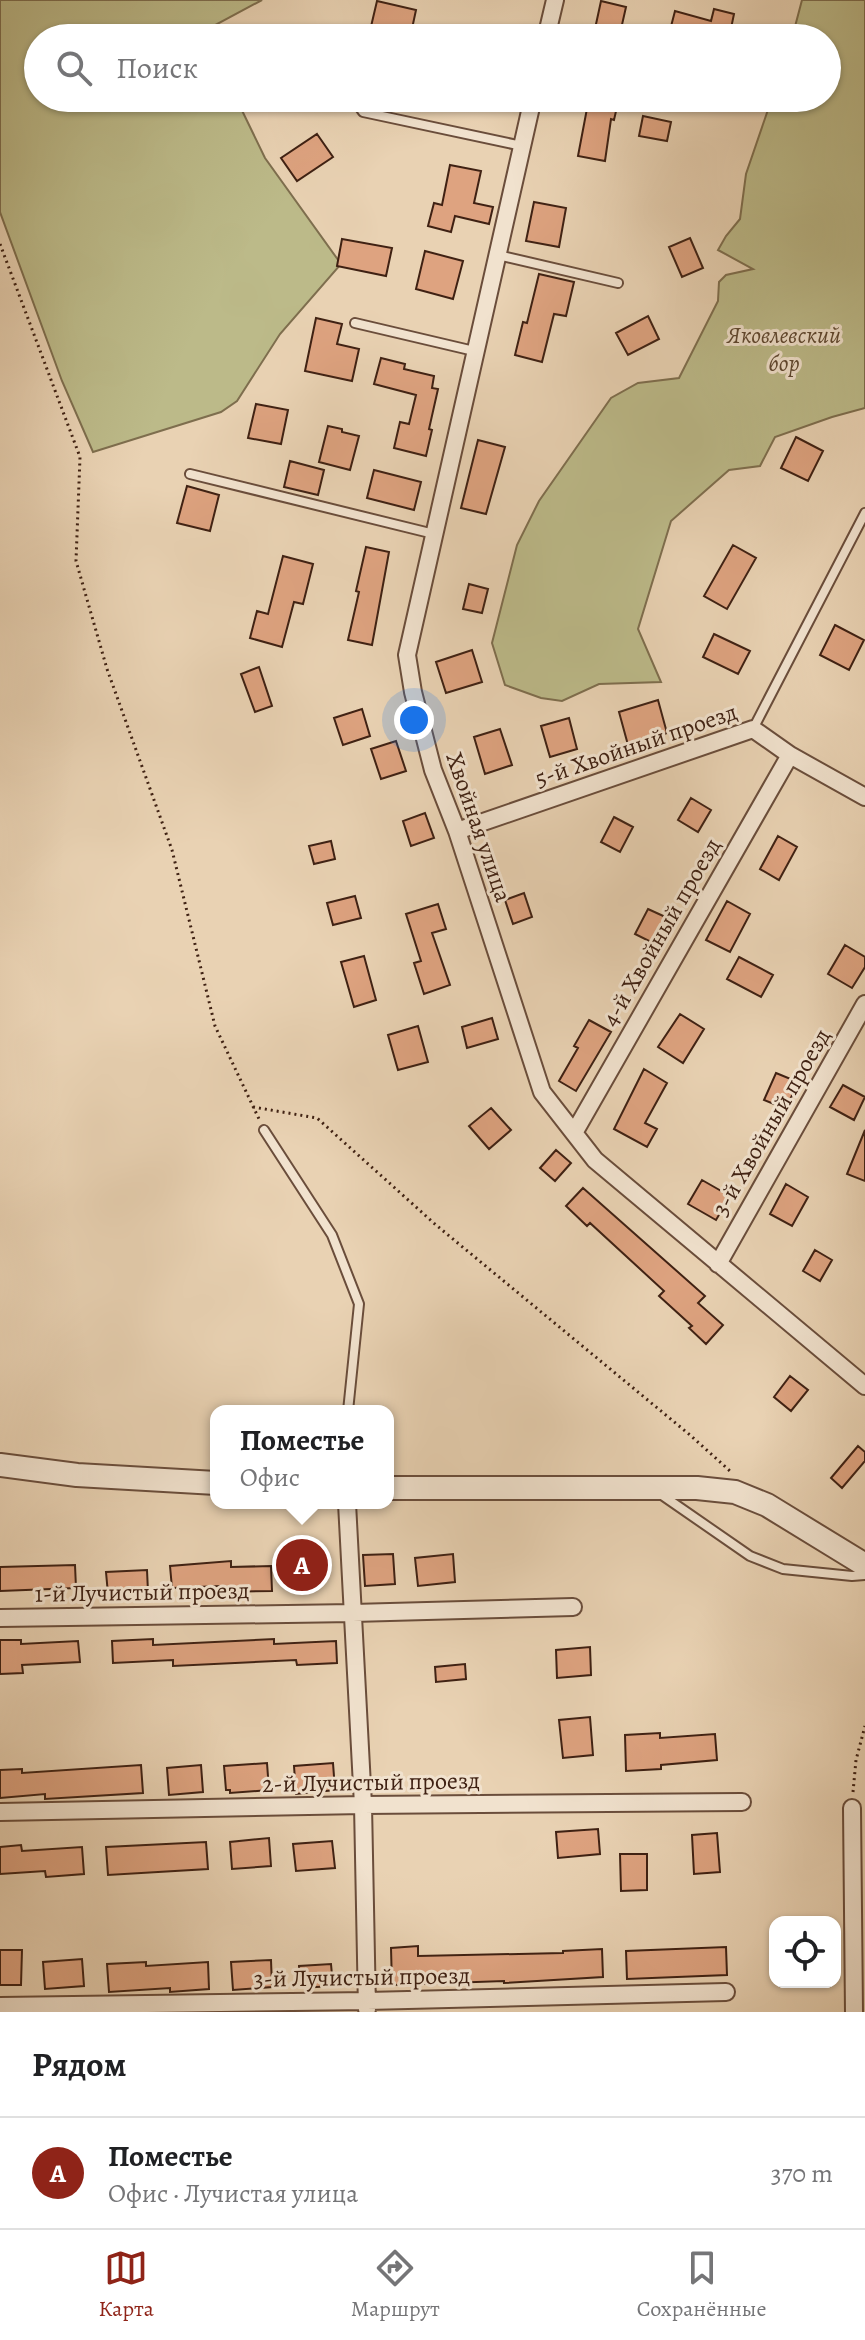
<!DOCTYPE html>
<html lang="ru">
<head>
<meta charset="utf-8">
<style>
  :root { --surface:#fff; --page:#f2f2f2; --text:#202124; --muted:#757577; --line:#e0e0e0; --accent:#8f2418 }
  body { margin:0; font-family:Alegreya,serif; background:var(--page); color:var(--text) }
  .controls { position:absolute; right:24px; bottom:24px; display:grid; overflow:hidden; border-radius:16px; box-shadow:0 2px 6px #0004 }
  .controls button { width:72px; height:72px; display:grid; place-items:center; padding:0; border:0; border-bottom:2px solid var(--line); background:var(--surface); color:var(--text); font:40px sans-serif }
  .you { position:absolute; left:414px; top:720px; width:28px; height:28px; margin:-20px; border:6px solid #fff; border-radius:50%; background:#1a73e8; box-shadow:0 0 0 12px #1a73e833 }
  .badge { display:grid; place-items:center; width:52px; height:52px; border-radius:50%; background:var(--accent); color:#fff; font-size:26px; font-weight:700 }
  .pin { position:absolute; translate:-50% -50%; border:4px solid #fff; box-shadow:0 2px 8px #0006 }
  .popup { position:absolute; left:210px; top:1405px; width:184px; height:104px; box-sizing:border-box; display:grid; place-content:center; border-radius:16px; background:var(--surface); filter:drop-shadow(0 2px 6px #0005); font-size:26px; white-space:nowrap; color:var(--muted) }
  .popup b { font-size:30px; color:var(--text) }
  .popup::after { content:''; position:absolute; left:50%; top:100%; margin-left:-16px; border:16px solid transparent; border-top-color:var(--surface) }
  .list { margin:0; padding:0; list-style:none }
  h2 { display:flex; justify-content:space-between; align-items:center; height:104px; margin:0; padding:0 32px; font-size:34px }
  h2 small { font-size:26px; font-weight:400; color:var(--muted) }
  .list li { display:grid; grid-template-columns:52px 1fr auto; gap:24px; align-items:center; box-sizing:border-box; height:112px; padding:0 32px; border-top:2px solid var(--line) }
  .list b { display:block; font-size:30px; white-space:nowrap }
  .list p { margin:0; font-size:26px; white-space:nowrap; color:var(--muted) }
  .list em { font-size:26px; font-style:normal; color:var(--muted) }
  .icon { flex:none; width:44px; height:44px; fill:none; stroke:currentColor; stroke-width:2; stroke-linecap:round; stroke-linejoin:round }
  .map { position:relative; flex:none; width:865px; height:2012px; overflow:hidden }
  .search { position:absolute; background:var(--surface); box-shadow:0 2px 6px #0004; left:24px; right:24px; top:24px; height:88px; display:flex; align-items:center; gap:20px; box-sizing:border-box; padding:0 28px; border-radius:44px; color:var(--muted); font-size:30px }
  .sheet { height:216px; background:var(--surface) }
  nav { display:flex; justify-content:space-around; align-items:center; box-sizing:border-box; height:112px; border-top:2px solid var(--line); background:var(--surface); font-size:22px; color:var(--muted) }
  nav a { display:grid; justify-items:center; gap:4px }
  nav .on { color:var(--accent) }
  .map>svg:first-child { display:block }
  .green { fill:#bcba89; stroke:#7e6e4e; stroke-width:2 }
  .building { fill:#dea380; stroke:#3f2113; stroke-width:2 }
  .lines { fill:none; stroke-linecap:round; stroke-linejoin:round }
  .service-casing { stroke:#6a4d3b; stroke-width:12 }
  .minor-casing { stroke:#6a4d3b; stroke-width:20 }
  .tertiary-casing { stroke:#6a4d3b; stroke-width:26 }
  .path { stroke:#3f2113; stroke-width:3; stroke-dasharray:2 4; stroke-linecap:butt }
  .service { stroke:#f1e2ce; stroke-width:8 }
  .minor { stroke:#f1e2ce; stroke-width:16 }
  .tertiary { stroke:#f1e2ce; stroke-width:22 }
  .labels { text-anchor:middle; stroke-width:6; stroke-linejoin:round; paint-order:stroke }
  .park-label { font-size:24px; font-style:italic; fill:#5e4730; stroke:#f1e2ce }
  .street-label { font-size:24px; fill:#3f2113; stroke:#f1e2ce }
</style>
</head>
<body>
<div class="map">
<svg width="865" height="2012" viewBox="0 0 865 2012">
  <rect width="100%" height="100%" fill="#e9d2b3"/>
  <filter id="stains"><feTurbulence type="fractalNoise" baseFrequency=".0025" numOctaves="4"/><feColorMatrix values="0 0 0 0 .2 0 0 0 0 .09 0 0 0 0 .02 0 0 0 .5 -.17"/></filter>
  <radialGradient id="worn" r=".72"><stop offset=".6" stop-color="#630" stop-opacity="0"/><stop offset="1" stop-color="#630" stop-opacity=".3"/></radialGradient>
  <!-- green -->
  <path class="green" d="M0,0H262L204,31L206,38H38V98H236L265,158L341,264L280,334L237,401L221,412L93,452L62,381L0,212Z
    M802,0H865V408L832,417L775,437L760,466L729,470L671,521L638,629L661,682L599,684L562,701L541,698L505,685L492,643L517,545L539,501L611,398L638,383L679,378L718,301L719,282L726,275L753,269L718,250L726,236L740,219L746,174L772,98H827V38H792Z"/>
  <!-- building -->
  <path class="building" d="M377,1L416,10L410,38H381L369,35Z
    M601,1L626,7L619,38H593Z
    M714,9L734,14L729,38H668L675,11L711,21Z
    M589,98H619L614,120L611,119L605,161L578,156Z
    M643,116L671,122L667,141L639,136Z
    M317,134L333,157L297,181L281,158Z
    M450,165L481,171L474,203L493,207L489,224L455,216L451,232L428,226L434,203L442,205Z
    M534,202L566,208L559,247L526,241Z
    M690,238L703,268L682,277L669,247Z
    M342,239L392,248L386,276L337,266Z
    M425,251L463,261L453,299L416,289Z
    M539,274L574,282L566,316L554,314L542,362L515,355L523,322L527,323Z
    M648,316L659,339L628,355L616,333Z
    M316,318L342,324L337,344L359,349L352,381L305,371Z
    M381,358L405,364L404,369L434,376L432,388L438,389L429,429L432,430L426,456L394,448L400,422L409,424L416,395L374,384Z
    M256,404L288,410L281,444L248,438Z
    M328,426L342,429V432L359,436L350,470L319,462Z
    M796,437L823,451L808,481L781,468Z
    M478,440L505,447L486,514L461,508Z
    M290,461L324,470L318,495L284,487Z
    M374,470L421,482L414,510L367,498Z
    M187,486L219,495L210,531L177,523Z
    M733,545L756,558L727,609L704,596Z
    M366,547L389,552L372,645L348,640L359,592L356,591Z
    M283,556L313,564L303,604L294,602L282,647L250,638L257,611L268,614Z
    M469,584L488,589L482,613L463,609Z
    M835,625L864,640L849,670L820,655Z
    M714,634L750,651L738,674L703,657Z
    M472,650L482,682L446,693L436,662Z
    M259,667L272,706L255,712L241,674Z
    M658,700L667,733L628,745L619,712Z
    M362,709L370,736L343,745L334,718Z
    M569,718L577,749L550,757L541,726Z
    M500,729L512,765L485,774L474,737Z
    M396,741L406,771L381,779L371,749Z
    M691,798L711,810L698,832L678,820Z
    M425,813L434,838L411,846L403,821Z
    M614,817L633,827L620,852L601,842Z
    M778,836L797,847L779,880L760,869Z
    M331,841L335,859L314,864L309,846Z
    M524,893L532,917L513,924L505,900Z
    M355,896L361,918L333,925L327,903Z
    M727,901L750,914L730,952L706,940Z
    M438,904L446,929L432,933L450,985L424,994L414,963L421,961L406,914Z
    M648,909L672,920L659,946L635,934Z
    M845,945L865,957V967L852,988L828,974Z
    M364,956L376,1000L354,1007L341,962Z
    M739,957L773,975L761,997L727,979Z
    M680,1014L704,1029L683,1063L658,1047Z
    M492,1018L498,1039L467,1048L462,1027Z
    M589,1020L611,1032L576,1091L559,1081L578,1048L574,1046Z
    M418,1026L428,1062L398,1070L388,1035Z
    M644,1069L667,1083L645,1123L657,1129L647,1147L614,1129Z
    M776,1073L798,1082L786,1109L764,1100Z
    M843,1085L865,1097L854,1120L830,1107Z
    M491,1108L511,1130L489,1149L469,1126Z
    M865,1130V1181L847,1174Z
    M556,1150L571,1163L555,1181L540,1168Z
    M702,1180L730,1196L716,1220L688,1204Z
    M786,1184L808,1197L792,1226L770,1214Z
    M583,1188L705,1296L698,1303L723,1325L706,1344L689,1328L692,1326L659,1296L664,1291L590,1223L587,1226L566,1206Z
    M815,1250L832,1260L820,1281L803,1271Z
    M790,1376L808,1390L791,1411L774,1397Z
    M858,1446L865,1452V1461L842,1488L831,1478Z
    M319,1550L321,1577L295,1579L293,1552Z
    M393,1554L395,1584L365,1586L363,1555Z
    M453,1554L455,1582L418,1586L415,1558Z
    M231,1561V1567L271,1566L272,1591L220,1592V1586L172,1588L170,1566Z
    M75,1565L76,1588L0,1591V1567Z
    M147,1570L148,1592L108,1594L106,1572Z
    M153,1639V1645L274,1639V1644L336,1641L337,1663L297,1665L296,1660L173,1666V1660L113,1663L112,1641Z
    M0,1640H21V1644L78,1641L80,1662L22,1665L23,1673L0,1674Z
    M590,1647L591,1675L557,1678L556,1650Z
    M465,1664L466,1679L436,1682L435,1667Z
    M590,1717L593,1755L563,1758L559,1720Z
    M660,1733V1738L715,1734L717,1760L661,1765V1769L626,1771L625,1735Z
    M267,1763L269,1790L230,1793V1790H226L224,1766Z
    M333,1763L335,1790L296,1794L294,1766Z
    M141,1765L143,1793L45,1799V1794L0,1798V1770L22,1769V1773Z
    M201,1765L203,1792L169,1795L167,1768Z
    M598,1829L600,1854L558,1858L556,1832Z
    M717,1833L720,1872L694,1874L692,1835Z
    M269,1838L271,1866L232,1869L230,1842Z
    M332,1841L335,1868L296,1871L293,1844Z
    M206,1842L208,1869L108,1875L106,1847Z
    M21,1845L22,1851L82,1847L84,1874L46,1877L45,1871L0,1874V1847Z
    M620,1854H647V1890L621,1891Z
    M418,1946V1956L563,1953V1951L602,1949L603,1977L504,1983V1981L392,1985L391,1948Z
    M726,1947L727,1975L627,1979L626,1951Z
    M0,1950H22L21,1985H0Z
    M82,1959L84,1986L45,1989L43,1962Z
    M271,1960L272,1987L233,1990L231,1962Z
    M146,1962V1966L208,1962L209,1989L170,1992V1988L109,1992L107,1964Z
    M331,1964L333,1986L300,1988L299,1966Z"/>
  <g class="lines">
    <!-- service casing -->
    <g class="service-casing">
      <path id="service" d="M304,32L309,38
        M353,98L363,112L522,146
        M498,255L618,283
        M355,323L474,351
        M190,474L434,534
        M753,729L865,513
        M264,1130L332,1235L359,1304L348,1411
        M659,1493L750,1556L783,1569L852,1576L865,1575"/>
    </g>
    <!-- minor casing -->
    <g class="minor-casing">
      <path id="minor" d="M546,38L555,0
        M533,98L407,655L413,692L433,770L457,831L542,1092L595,1160L865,1386
        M457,831L753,729L790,755L865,797
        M574,1133L790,755
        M718,1264L865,1004
        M347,1503L363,1805L367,2009
        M0,1618L353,1613L573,1607
        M852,1808L854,2012
        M0,1812L363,1805L742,1802
        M0,2006L367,2001L726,1992"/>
    </g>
    <!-- tertiary casing -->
    <g class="tertiary-casing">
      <path id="tertiary" d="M0,1465L77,1475L216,1483
        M388,1488H697L735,1492L767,1505L865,1565"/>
    </g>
    <!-- path -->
    <path class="path" d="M0,244L80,457L76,561L107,669L172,850L215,1026L259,1119
      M253,1107L317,1118L436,1225L690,1435L730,1471
      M853,1792L856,1760L865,1726"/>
    <!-- service -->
    <use href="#service" class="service"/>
    <!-- minor -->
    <use href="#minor" class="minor"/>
    <!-- tertiary -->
    <use href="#tertiary" class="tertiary"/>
  </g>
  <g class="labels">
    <!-- park labels -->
    <g class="park-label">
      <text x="784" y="343">Яковлевский<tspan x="784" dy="28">бор</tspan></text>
    </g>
    <!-- street labels -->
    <g class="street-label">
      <text transform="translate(636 745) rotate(-19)" y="8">5-й Хвойный проезд</text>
      <text transform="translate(479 827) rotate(71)" y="8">Хвойная улица</text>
      <text transform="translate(661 932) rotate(-60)" y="8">4-й Хвойный проезд</text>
      <text transform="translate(771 1122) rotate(-60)" y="8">3-й Хвойный проезд</text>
      <text transform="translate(142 1592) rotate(-1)" y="8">1-й Лучистый проезд</text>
      <text transform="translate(371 1782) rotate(-1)" y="8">2-й Лучистый проезд</text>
      <text transform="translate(362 1977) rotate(-1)" y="8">3-й Лучистый проезд</text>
    </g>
  </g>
  <rect width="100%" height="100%" filter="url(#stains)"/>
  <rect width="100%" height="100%" fill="url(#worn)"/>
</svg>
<div class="controls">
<button><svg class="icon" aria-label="locate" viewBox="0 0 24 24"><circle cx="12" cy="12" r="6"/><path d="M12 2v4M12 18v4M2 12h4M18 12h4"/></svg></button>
</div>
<div class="you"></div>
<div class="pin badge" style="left:302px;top:1565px">A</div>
<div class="popup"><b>Поместье</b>Офис</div>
<div class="search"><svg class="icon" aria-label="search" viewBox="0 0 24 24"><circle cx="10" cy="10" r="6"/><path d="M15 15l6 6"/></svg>Поиск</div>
</div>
<section class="sheet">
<h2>Рядом<small></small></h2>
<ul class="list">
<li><span class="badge">A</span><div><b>Поместье</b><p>Офис · Лучистая улица</p></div><em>370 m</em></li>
</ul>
</section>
<nav>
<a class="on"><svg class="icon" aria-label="map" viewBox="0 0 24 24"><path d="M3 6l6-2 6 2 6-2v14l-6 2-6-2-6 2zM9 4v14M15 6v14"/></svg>Карта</a>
<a><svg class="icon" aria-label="directions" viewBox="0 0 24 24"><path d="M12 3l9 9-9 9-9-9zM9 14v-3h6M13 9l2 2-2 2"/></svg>Маршрут</a>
<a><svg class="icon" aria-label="saved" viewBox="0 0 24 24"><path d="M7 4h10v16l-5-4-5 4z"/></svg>Сохранённые</a>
</nav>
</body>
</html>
